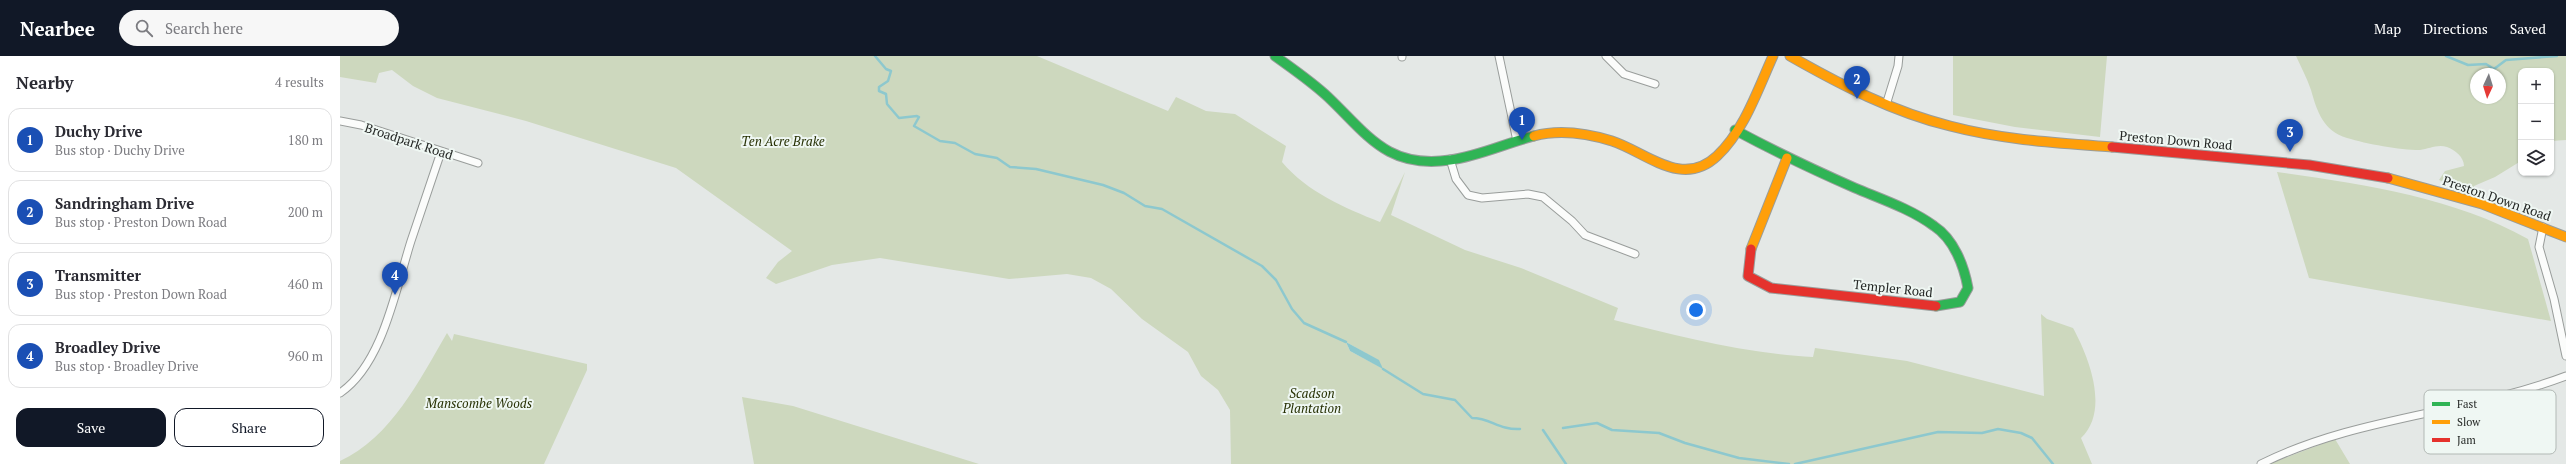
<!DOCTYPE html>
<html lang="en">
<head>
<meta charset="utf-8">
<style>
  :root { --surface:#fff; --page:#f7f7f7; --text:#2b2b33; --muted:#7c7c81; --line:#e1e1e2; --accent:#111827 }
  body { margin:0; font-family:"PT Serif",serif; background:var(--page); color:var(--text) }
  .controls { position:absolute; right:12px; top:12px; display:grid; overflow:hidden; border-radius:8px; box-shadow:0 1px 3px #0004 }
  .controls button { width:36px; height:36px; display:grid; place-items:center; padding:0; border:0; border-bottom:1px solid var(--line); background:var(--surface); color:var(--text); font:20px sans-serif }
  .compass { position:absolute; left:2130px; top:12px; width:36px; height:36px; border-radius:50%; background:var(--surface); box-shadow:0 1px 3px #0004; rotate:184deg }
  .you { position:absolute; left:1356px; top:254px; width:14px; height:14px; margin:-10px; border:3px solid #fff; border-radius:50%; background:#1a73e8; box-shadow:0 0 0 6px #1a73e833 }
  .badge { display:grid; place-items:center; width:26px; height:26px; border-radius:50%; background:var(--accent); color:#fff; font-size:13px; font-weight:700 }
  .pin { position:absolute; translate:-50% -33px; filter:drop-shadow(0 1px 2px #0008) }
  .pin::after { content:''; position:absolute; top:21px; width:14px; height:12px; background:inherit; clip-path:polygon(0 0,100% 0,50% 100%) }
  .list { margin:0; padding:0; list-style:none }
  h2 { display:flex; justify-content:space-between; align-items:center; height:52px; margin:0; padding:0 16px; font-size:17px }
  h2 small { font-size:13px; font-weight:400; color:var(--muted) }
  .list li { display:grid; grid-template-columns:26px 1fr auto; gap:12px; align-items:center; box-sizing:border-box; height:64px; margin:0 8px 8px; padding:0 8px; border:1px solid var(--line); border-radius:12px }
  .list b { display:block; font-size:15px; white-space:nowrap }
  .list p { margin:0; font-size:13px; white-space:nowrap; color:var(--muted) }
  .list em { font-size:13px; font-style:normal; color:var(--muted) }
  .actions { display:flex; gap:8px; padding:12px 16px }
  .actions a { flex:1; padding:9px 0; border:1px solid var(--accent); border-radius:12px; text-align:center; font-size:14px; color:var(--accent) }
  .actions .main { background:var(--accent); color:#fff }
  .icon { flex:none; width:22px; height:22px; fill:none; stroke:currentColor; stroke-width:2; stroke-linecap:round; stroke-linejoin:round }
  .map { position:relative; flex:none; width:2226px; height:408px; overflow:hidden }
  header { display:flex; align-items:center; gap:24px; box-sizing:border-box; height:56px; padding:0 20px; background:var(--accent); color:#fff }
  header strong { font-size:19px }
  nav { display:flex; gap:22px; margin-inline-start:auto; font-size:14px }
  .search { width:280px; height:36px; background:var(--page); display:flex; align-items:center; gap:10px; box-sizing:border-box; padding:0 14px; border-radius:22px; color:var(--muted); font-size:15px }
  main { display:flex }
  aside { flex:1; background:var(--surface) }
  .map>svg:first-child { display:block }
  .green { fill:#cdd8be; fill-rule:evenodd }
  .water { fill:#8dc8ce }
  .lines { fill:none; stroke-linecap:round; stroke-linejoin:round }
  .stream { stroke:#8dc8ce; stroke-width:2.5 }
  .street-casing { stroke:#999d9b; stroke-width:9 }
  .fast-casing { stroke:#999d9b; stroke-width:11 }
  .slow-casing { stroke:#999d9b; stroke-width:11 }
  .jam-casing { stroke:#999d9b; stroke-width:11 }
  .street { stroke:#fbfcfb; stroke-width:7 }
  .fast { stroke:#30b455; stroke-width:9 }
  .slow { stroke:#ff9f0a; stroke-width:9 }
  .jam { stroke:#e5322d; stroke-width:9 }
  .labels { text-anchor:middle; stroke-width:4; stroke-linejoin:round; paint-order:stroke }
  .street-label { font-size:13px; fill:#242725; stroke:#eff7f3 }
  .park-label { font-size:13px; font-style:italic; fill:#263003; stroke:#eff7f3 }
  .key { fill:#eff7f3; stroke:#b2b9b5; stroke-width:1 }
  .key-label { font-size:11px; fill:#242725 }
</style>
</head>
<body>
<header>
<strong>Nearbee</strong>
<div class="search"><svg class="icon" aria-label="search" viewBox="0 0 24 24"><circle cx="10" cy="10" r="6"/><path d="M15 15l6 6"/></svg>Search here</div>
<nav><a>Map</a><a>Directions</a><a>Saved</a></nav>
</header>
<main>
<aside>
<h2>Nearby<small>4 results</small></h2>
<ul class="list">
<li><span class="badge" style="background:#1a4fb4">1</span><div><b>Duchy Drive</b><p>Bus stop · Duchy Drive</p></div><em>180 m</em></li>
<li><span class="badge" style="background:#1a4fb4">2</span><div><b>Sandringham Drive</b><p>Bus stop · Preston Down Road</p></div><em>200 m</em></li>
<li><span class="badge" style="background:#1a4fb4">3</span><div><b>Transmitter</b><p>Bus stop · Preston Down Road</p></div><em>460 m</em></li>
<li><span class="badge" style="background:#1a4fb4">4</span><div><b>Broadley Drive</b><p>Bus stop · Broadley Drive</p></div><em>960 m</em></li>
</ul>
<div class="actions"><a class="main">Save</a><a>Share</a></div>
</aside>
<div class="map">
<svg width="2226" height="408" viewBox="0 0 2226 408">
  <rect width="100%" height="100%" fill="#e4e8e6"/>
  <!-- green -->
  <path class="green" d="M0,0H697L828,55L836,41L866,55L895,58L946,90L942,106C967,136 1005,152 1040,166L1065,116L1051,159L1125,194L1181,212L1278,252L1274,264C1337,280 1409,298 1473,301L1475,292L1567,305L1704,340L1701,258L1707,263L1733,272C1749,301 1770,355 1741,382L1752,408H891L890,354L878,334L861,320L848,296L802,263L771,233L751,222L727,218L669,223L540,202L492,209L436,228L426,222L438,206L452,195L336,112L186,65L97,42L73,30L52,14L39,17L36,27L0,21ZM1006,286L1038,304L1042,312L1010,295Z
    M1613,0H1767L1760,81L1675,71L1613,59Z
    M1956,0H2226V84L2211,85V15H2181V105L2155,121L2134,130L2133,135L2099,124L2105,115L2124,110C2124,101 2115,94 2107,91C2097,88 2089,93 2080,94C2059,94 2027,88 2007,82C1983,75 1977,55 1971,34C1967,22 1961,11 1956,0ZM2136,18H2160V42H2136Z
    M1937,116C2022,128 2113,141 2188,183L2211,265L1969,222Z
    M107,277L112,285L114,278L247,308V314L204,408H0V405C51,382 80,323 107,277Z
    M402,341L453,350L639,408H414Z
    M1995,383L2010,408H1929Z"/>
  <!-- water -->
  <path class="water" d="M1006,286L1039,304L1043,313L1010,295Z"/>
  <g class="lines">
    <!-- stream -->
    <path class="stream" d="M535,0L546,13L551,15L548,25L539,31V35L546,38L547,48L559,62L577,60L579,61L574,70L600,85L615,87L635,98L657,102L670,111L696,113L763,129L784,137L805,150L822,153L922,210L936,224L952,253L964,267L1006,286
      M2106,0L2128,9L2146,8L2154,13L2166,4L2217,0
      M1043,313L1083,338L1115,344L1132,362C1151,362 1158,374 1180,373
      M1223,372L1257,367L1272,374L1319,377L1345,387L1399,402L1449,408
      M1203,374L1226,408
      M1455,408L1598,376L1642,377L1658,373L1681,377L1692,382L1713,408"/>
    <!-- street casing -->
    <g class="street-casing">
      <path id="street" d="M1159,0L1177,85
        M1266,0L1284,18L1315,28
        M1062,1V0
        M1546,49L1558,10L1559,0
        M0,65L21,69L138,107
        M1110,103L1116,123L1128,139L1142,142L1188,138L1203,141L1232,165L1245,179L1295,198
        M2203,171L2199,191L2214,243L2226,300
        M0,337C43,308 56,232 71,185C81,155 91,125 101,96
        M1921,408C2017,360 2126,358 2226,320"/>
    </g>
    <!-- fast casing -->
    <g class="fast-casing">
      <path id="fast" d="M935,0C953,13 972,26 988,41C1028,79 1047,113 1110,104C1139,100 1166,87 1194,80
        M1395,74C1434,95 1474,114 1515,132C1541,143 1571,153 1594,170C1614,183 1624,210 1628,232L1620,246L1596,250"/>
    </g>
    <!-- slow casing -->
    <g class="slow-casing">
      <path id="slow" d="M1450,0C1501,29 1553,56 1610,70C1663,84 1718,87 1772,91
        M1194,80C1220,73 1246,77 1272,85C1306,96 1342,133 1377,100C1404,75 1418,33 1433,0
        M2048,122L2142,148L2226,181
        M1411,193L1447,102"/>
    </g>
    <!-- jam casing -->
    <g class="jam-casing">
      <path id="jam" d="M1772,91L1969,109L2048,122
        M1411,193L1408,220L1431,232L1596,250"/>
    </g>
    <!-- street -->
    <use href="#street" class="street"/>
    <!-- fast -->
    <use href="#fast" class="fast"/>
    <!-- slow -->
    <use href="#slow" class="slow"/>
    <!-- jam -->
    <use href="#jam" class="jam"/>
  </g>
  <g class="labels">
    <!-- street labels -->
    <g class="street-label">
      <text transform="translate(1836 84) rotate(5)" y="5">Preston Down Road</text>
      <text transform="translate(69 85) rotate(18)" y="5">Broadpark Road</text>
      <text transform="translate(2157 142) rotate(19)" y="5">Preston Down Road</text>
      <text transform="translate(1553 232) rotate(6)" y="5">Templer Road</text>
    </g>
    <!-- park labels -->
    <g class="park-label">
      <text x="443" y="90">Ten Acre Brake</text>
      <text x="972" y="342">Scadson<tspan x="972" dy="15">Plantation</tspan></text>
      <text x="139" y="352">Manscombe Woods</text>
    </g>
  </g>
  <!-- legend -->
  <rect x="2084" y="334" width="132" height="64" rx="6" class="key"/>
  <rect x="2092" y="346" width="18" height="4" fill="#30b455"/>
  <rect x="2092" y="364" width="18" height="4" fill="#ff9f0a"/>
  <rect x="2092" y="382" width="18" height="4" fill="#e5322d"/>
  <g class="key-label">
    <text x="2117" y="352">Fast</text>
    <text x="2117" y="370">Slow</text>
    <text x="2117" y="388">Jam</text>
  </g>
</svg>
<div class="controls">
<button>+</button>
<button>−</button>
<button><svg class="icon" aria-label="layers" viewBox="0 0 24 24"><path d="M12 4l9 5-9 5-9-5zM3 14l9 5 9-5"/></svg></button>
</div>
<svg class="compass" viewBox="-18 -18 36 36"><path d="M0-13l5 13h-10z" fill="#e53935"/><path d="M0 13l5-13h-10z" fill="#7c7c81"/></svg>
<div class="you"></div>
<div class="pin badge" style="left:1182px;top:84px;background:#1a4fb4">1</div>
<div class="pin badge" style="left:1517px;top:43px;background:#1a4fb4">2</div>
<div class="pin badge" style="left:1950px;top:96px;background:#1a4fb4">3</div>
<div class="pin badge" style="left:55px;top:239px;background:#1a4fb4">4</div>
</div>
</main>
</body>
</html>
